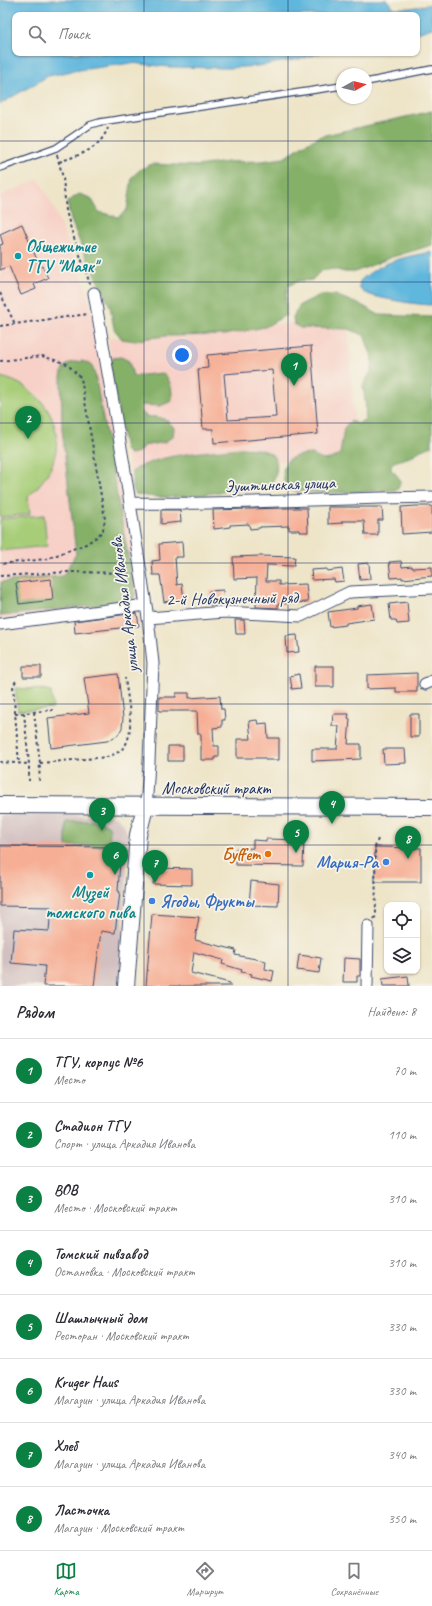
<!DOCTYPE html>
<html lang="ru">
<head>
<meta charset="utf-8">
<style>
  :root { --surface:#fff; --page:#f2f2f3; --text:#2b2b33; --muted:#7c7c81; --line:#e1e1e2; --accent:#0b8043 }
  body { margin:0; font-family:Caveat,sans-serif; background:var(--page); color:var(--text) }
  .controls { position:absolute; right:12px; bottom:12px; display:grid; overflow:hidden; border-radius:8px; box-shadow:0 1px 3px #0004 }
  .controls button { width:36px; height:36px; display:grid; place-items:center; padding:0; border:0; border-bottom:1px solid var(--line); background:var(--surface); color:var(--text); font:20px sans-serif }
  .compass { position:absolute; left:336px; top:68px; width:36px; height:36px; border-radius:50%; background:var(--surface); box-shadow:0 1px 3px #0004; rotate:82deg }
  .you { position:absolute; left:182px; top:355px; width:14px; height:14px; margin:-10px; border:3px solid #fff; border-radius:50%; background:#1a73e8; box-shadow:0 0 0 6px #1a73e833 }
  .badge { display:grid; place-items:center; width:26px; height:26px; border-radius:50%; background:var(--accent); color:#fff; font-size:13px; font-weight:700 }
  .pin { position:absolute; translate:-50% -33px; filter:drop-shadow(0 1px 2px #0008) }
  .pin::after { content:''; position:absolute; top:21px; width:14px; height:12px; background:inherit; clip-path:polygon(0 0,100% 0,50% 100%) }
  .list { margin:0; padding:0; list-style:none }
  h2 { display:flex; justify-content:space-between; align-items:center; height:52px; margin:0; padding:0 16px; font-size:17px }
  h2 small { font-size:13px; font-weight:400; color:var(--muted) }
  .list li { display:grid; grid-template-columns:26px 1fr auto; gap:12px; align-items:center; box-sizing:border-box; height:64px; padding:0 16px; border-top:1px solid var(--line) }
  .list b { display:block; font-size:15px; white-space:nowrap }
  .list p { margin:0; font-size:13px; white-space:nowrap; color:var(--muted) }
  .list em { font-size:13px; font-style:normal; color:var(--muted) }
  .icon { flex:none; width:22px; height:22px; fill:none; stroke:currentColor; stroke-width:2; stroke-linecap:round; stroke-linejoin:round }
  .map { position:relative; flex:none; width:432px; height:986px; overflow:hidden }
  .search { position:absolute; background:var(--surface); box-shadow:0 1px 3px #0004; left:12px; right:12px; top:12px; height:44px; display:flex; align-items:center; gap:10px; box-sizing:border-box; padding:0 14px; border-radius:8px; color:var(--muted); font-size:15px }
  .sheet { height:564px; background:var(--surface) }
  nav { display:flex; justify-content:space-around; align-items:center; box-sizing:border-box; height:56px; border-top:1px solid var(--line); background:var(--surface); font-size:11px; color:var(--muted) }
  nav a { display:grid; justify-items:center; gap:2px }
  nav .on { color:var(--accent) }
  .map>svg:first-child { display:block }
  .built { fill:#f7d1c7 }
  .industrial { fill:#d2bfc0 }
  .green { fill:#a7cd78; stroke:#617e6b }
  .forest { fill:#85b068; stroke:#507063 }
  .water { fill:#61b7dd; stroke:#3e739e }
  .building { fill:#f6af95; fill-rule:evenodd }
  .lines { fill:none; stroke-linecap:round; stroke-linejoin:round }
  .lane-casing { stroke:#3b4a6e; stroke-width:8 }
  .street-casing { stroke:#3b4a6e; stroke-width:13 }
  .secondary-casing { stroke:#3b4a6e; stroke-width:18 }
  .path { stroke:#3b4a6e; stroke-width:2; stroke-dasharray:3 3; stroke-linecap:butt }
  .lane { stroke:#fff; stroke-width:5.5 }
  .street { stroke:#fff; stroke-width:11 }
  .secondary { stroke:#fff; stroke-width:16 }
  .grid { fill:none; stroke:#1b2f5e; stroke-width:1; stroke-opacity:0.55 }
  .culture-dot { fill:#0f9aa8; stroke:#f7f3e8; stroke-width:1.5 }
  .food-dot { fill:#e8710a; stroke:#f7f3e8; stroke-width:1.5 }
  .shop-dot { fill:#3f7fe0; stroke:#f7f3e8; stroke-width:1.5 }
  .labels { text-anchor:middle; stroke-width:3.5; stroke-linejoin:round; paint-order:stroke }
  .culture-label { font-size:17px; font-weight:bold; fill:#0d838f; stroke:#f7f3e8; text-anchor:start }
  .street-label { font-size:17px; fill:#1b2f5e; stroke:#f7f3e8 }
  .food-label { font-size:17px; font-weight:bold; fill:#c56008; stroke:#f7f3e8; text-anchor:end }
  .shop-label { font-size:17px; font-weight:bold; fill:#366cbe; stroke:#f7f3e8; text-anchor:end }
</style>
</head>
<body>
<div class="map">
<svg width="432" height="986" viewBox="0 0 432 986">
  <rect width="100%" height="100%" fill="#f7f3e8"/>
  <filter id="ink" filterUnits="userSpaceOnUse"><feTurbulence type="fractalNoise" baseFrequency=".025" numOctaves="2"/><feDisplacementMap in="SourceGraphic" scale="8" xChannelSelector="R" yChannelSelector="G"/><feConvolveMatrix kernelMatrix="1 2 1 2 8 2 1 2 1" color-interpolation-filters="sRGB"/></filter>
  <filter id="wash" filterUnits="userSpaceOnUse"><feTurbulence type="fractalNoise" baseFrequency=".012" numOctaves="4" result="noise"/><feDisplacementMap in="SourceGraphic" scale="16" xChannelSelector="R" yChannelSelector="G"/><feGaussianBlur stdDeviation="0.9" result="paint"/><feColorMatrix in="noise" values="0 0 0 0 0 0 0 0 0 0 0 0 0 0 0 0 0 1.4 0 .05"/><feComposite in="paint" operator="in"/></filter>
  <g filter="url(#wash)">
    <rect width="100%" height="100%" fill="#eee5c9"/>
    <!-- built -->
    <path class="built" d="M39,179L54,208L86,289L93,316L102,357L141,602L0,619V196Z
      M347,318L357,456L130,472L108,338Z"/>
    <!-- industrial -->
    <path class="industrial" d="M0,815L115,816L124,824L128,836V848L120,986H0Z"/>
    <!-- green -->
    <path class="green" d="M0,377C37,384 66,421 54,459C50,474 39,486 28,497L30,514L0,517Z
      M44,515L47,546L0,551V519Z
      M15,688L46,690L51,692L53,708L18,711Z"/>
    <!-- forest -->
    <path class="forest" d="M432,111V245L392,257L355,272H345L333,269L321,271L312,280L298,281L288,286L286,298V315L265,327L224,335L166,336L148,338L136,341L122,339L114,329L110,306L85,255L71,220L67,202L79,194L91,198L99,212L118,217L127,210L132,177L141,169L152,164L197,166L227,162L262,161L284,158L303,145L321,136Z
      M320,295H335L363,306L379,315L432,317V446L421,450L410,457L394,462L391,465V470C399,476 403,481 397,490L331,493L295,491L286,488C278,461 288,455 313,454C322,463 330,460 340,454L344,428L350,421L358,424L365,419L366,408L363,386L373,367L371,354L364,335L349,329L300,328L294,324L293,317L300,305Z
      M121,357L129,361L133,376L162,373C172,381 172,389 172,401L160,406L142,405L141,411L147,417C159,416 167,418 174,428L173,436L165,442L143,446L139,452L130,454L125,450L110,365L113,358Z
      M82,361L91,364L95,374L135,594L133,599L127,602L0,616L1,582L63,576L76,554L62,429L61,377L63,368L70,363Z
      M240,448C257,449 281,448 276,472C275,477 273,483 268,485C255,491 237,490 223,492C194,495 165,501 135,494L132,485V472C156,453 210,452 240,448Z
      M66,822C79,822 97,818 108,825L110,830L109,846H66Z"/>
    <!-- water -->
    <path class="water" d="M0,0H387L393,8H410L432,4V28L417,33V15H15V53H321L300,59L257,66L229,68L170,67L131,63L72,71L48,76L0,104Z
      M432,252V305C419,305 373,298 363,292C363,291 360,287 359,287L360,281C382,261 404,257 432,252Z"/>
    <g id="blocks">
      <!-- building -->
      <path class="building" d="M22,224L40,267L42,266L48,278L34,284L36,289L21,295L9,266L0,270V245L3,244L0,234Z
        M311,346L318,434L214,443L213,429H203L198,369L208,368L207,355ZM272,370L276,417L228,420L224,374Z
        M416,506H432V532L402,534L401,507Z
        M328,507H382L383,520H378V535H365L364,521H342V523L328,524Z
        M283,508H307L308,532H299V530H289V526L260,527V528L250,529L249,524L230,525V527L214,529L213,510Z
        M161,510H180L181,522L161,524Z
        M182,542L183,557H175L177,585L182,584L184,599L164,602L160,575H153L152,561L160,560L159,544Z
        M260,556L295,557L294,566L267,565L266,581H279V585L306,584L308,602L278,604V608L256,607L257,578L234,579L233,557Z
        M401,561L402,567L412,566V568L432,567V576L402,579V577L391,578L389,562Z
        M369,563L370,579L360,580L358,564Z
        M327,569V571L342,569L344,581L335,582L334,579L312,580L311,570Z
        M51,579L53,600L19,604L16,583Z
        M223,590L224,604L210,605L209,591Z
        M407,602L409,623L397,624L396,620H391L389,604Z
        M372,604L374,619L346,623V625L330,627L328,612L357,608V606Z
        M137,613L139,626L75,633L74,621Z
        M235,620H244L245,634H236Z
        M297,635L299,652L287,653L286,636Z
        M23,666H41V677H23Z
        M315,666H334V687H315Z
        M417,673V692H396V688L367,689V675Z
        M118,674L123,718L122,728L118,735L107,741L51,748L48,718L89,713L84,678Z
        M299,674L301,688L292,689L290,676Z
        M176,693H189V698L220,696L221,709H224L225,720H222V727L213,728L214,746H219V757H215V760H201V734H198L197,711H159V697H176Z
        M333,714H349L348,718L350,719L348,744H361V759L312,761V749H337L339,726H332Z
        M410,714H419V737H410Z
        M257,720L258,724L267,723L268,738H279V760H265V758H237V739H251L249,721Z
        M168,746H183V761H168Z
        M383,749H405L406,763L384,764Z
        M266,839L304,840L303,866L236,865V849L253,848V840L266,841Z
        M0,846L121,847L118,891L120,892L115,933L101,931L94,986H43L45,966L11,963L14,929L49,931L51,907L0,906Z
        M375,847L421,848V882H375Z
        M155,868L192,869V885L153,884Z
        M251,881L279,884L278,906L249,905Z
        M152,914L199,917L195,940L236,950L235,955L266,961L265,969L274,971L272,981L251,976L252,974L241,972L242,970L222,964L223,960L194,952L191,973L230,983V986H146Z
        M299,955L321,958L319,973L297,970Z
        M344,958L360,959V976H357V982H343Z
        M408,976L409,986H383L382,979Z"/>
    </g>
  </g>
  <g filter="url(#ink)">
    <use href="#blocks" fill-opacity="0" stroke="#3b4a6e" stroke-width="1"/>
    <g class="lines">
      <!-- lane casing -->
      <g class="lane-casing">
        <path id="lane" d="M366,82L432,69
          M0,168L56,148L90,125L100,122L342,86"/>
      </g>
      <!-- street casing -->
      <g class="street-casing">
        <path id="street" d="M94,293L124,465L148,618L153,663L149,762L147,795L145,807
          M130,503C231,505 331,498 432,497
          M148,618L225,612L301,616L350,592L432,588
          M0,624L146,605
          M425,684L432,681
          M367,986L368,926"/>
      </g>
      <!-- secondary casing -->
      <g class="secondary-casing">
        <path id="secondary" d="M0,805L432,807
          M126,986L138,835L145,807"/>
      </g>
      <!-- path -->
      <path class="path" d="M57,155L63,178L66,211L71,229L90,284
        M59,162C81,154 98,151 108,128
        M0,293L15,324
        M0,326L88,314
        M0,361L42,356L67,364L81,378L105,519L103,530L98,536L86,544L46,559L0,564
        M0,576L68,572L132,573
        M16,681L13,686L19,764
        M34,712L40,763L39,781
        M24,713L29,764V781
        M15,714L53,710
        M0,762L29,764
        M40,763L107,757C113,755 120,752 124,747C136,731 127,697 125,678
        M374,919L376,916L375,847L378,839"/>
      <!-- lane -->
      <use href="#lane" class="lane"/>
      <!-- street -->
      <use href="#street" class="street"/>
      <!-- secondary -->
      <use href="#secondary" class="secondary"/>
    </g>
  </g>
  <!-- grid -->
  <path class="grid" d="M144,0V15M288,0V15M144,53V986M288,53V986M0,141H432M0,282H432M0,423H432M0,563H432M0,704H432M0,845H432"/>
  <!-- markers -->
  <g class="culture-dot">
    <circle cx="18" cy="256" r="4"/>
    <circle cx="90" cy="875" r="4"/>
  </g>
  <circle class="food-dot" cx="268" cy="854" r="4"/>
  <g class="shop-dot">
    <circle cx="386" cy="862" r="4"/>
    <circle cx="152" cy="901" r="4"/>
  </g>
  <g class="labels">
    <!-- culture labels -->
    <g class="culture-label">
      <text x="26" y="252">Общежитие<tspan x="26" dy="20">ТГУ "Маяк"</tspan></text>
      <text x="90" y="898" text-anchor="middle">Музей<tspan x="90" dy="20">томского пива</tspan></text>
    </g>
    <!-- street labels -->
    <g class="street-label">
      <text transform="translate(280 484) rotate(-2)" y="6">Эуштинская улица</text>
      <text transform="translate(232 598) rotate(-1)" y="6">2-й Новокузнечный ряд</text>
      <text transform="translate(124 605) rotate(-97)" y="6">улица Аркадия Иванова</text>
      <text x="216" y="794">Московский тракт</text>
    </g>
    <!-- food labels -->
    <g class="food-label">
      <text x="260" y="860">Буffет</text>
    </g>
    <!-- shop labels -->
    <g class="shop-label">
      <text x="378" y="868">Мария-Ра</text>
      <text x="160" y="907" text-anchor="start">Ягоды, Фрукты</text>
    </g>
  </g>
</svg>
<div class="controls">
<button><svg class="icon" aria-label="locate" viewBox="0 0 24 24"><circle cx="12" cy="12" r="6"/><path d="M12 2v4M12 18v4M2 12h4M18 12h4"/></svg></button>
<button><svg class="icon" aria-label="layers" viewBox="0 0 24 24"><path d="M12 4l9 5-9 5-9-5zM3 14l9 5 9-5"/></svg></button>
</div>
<svg class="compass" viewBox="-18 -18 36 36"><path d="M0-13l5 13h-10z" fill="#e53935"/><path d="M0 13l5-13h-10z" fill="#7c7c81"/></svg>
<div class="you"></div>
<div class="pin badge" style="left:294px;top:386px">1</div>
<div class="pin badge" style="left:28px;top:439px">2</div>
<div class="pin badge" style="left:102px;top:831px">3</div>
<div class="pin badge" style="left:332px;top:824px">4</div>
<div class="pin badge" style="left:296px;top:853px">5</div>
<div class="pin badge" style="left:115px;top:875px">6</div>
<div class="pin badge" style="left:155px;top:883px">7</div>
<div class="pin badge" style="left:408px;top:859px">8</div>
<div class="search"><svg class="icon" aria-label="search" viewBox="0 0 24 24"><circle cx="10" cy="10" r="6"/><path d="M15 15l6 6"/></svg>Поиск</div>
</div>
<section class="sheet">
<h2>Рядом<small>Найдено: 8</small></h2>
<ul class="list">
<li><span class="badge">1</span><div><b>ТГУ, корпус №6</b><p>Место</p></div><em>70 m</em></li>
<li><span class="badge">2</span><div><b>Стадион ТГУ</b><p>Спорт · улица Аркадия Иванова</p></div><em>110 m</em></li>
<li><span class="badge">3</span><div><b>ВОВ</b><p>Место · Московский тракт</p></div><em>310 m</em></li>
<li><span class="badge">4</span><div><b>Томский пивзавод</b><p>Остановка · Московский тракт</p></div><em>310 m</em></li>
<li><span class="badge">5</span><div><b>Шашлычный дом</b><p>Ресторан · Московский тракт</p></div><em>330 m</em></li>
<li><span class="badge">6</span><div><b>Kruger Haus</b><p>Магазин · улица Аркадия Иванова</p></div><em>330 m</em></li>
<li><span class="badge">7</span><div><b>Хлеб</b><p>Магазин · улица Аркадия Иванова</p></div><em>340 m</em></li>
<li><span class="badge">8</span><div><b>Ласточка</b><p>Магазин · Московский тракт</p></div><em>350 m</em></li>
</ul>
</section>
<nav>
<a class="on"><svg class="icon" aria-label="map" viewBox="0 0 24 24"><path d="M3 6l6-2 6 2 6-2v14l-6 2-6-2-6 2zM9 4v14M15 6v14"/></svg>Карта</a>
<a><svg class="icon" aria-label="directions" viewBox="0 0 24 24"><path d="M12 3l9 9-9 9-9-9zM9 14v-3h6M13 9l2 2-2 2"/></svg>Маршрут</a>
<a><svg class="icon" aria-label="saved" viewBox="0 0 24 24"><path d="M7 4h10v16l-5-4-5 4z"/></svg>Сохранённые</a>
</nav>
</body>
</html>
